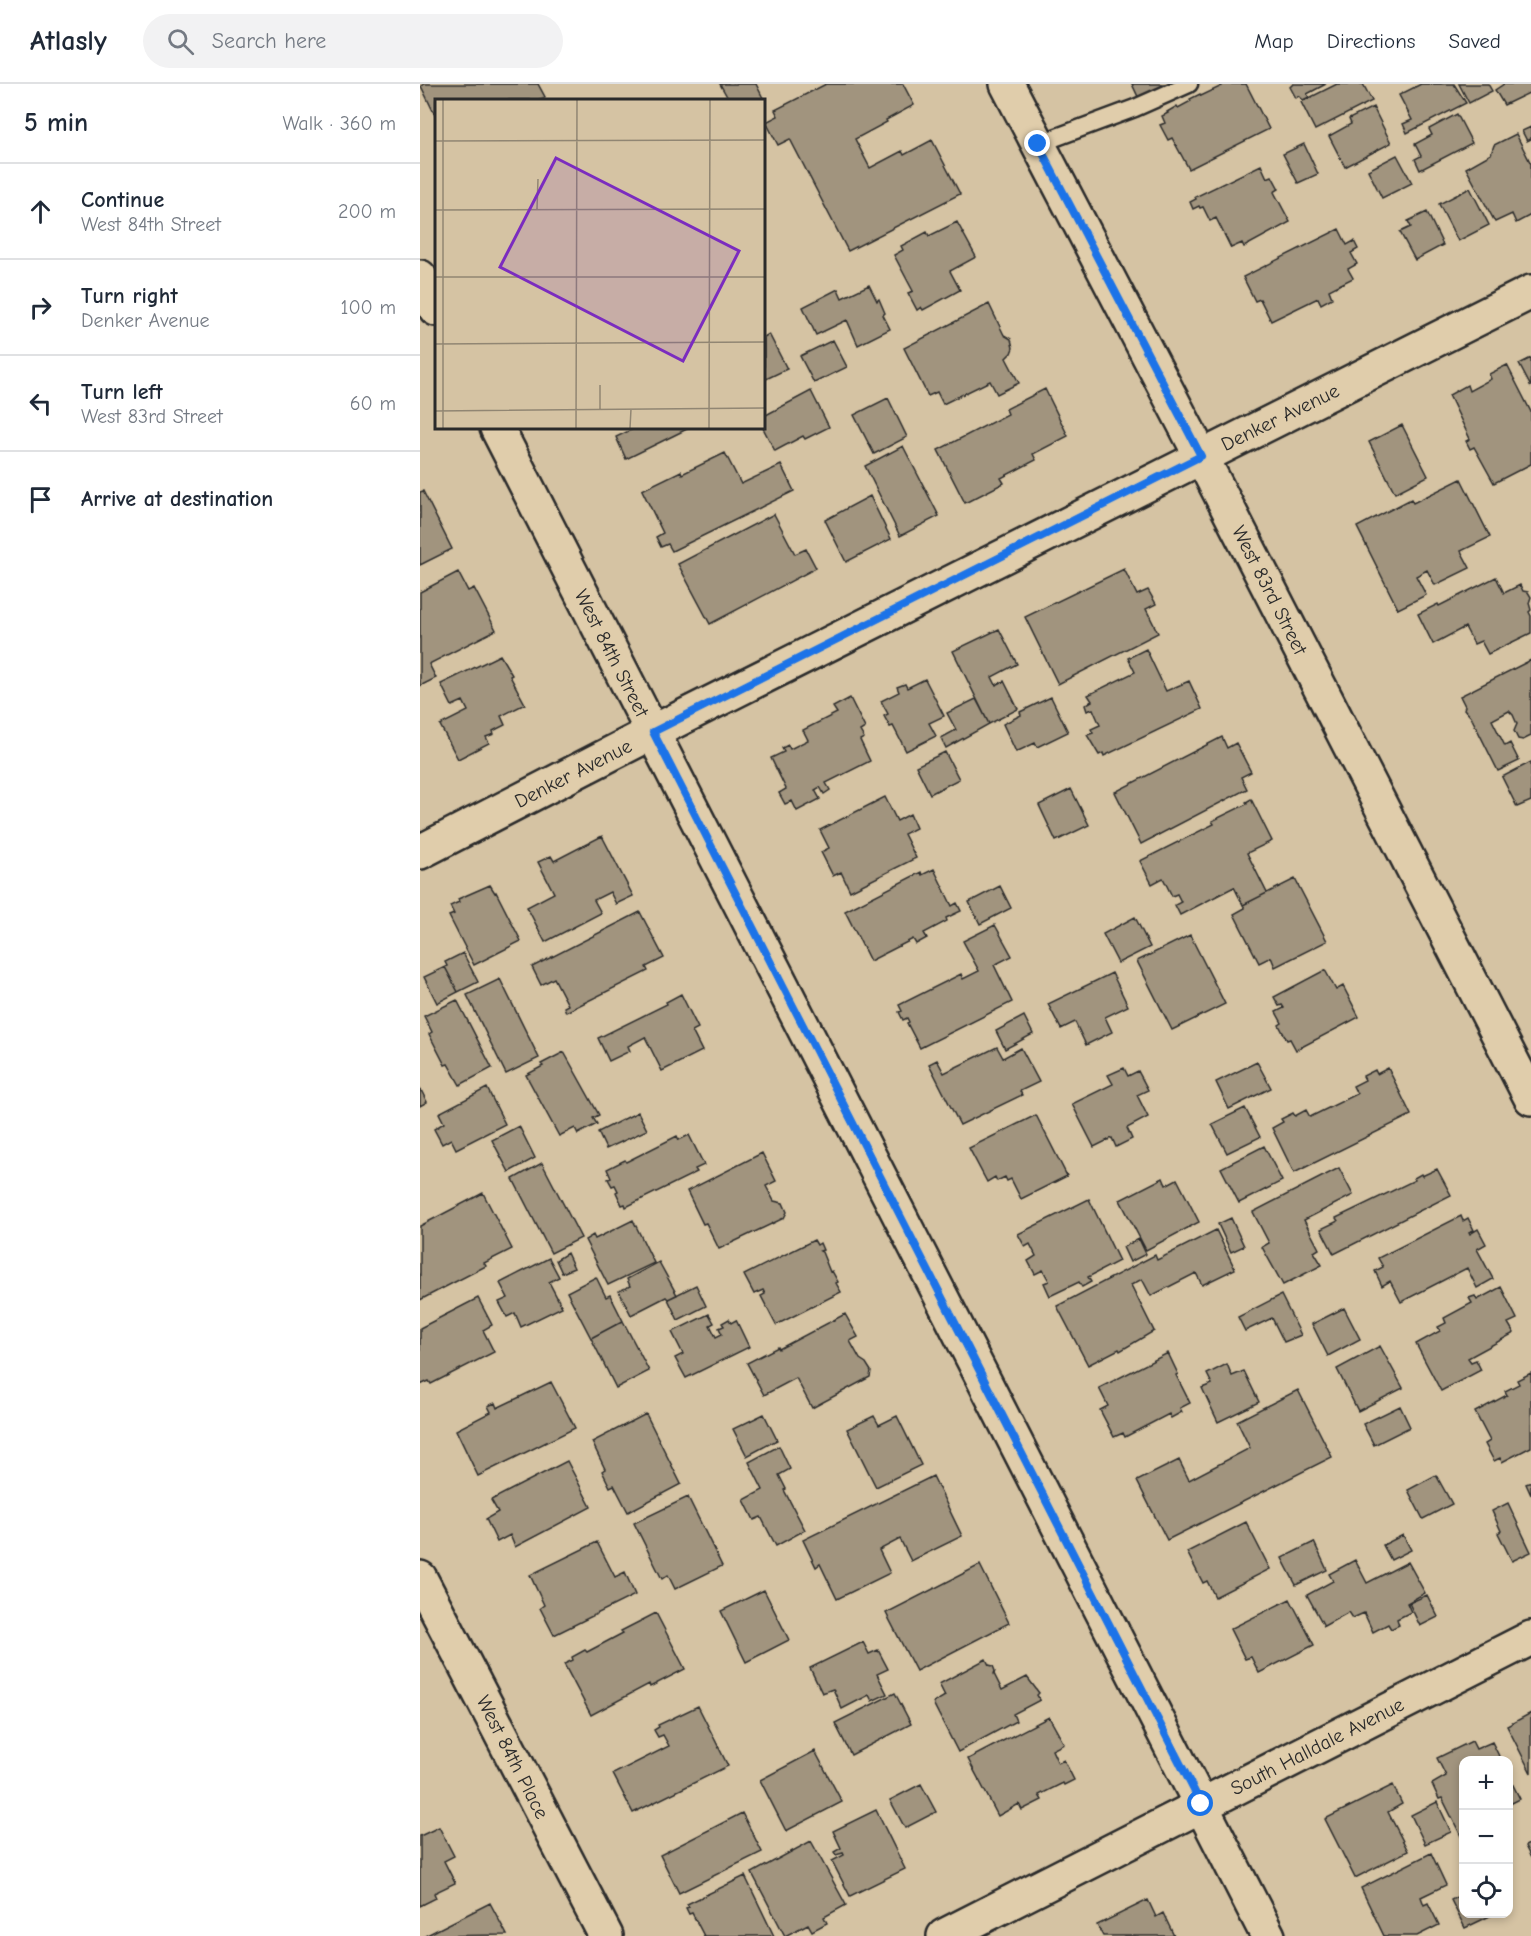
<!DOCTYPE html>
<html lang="en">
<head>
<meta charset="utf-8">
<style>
  :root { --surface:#fff; --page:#f2f2f3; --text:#1f2937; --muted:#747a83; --line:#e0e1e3 }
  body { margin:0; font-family:"Comic Neue",sans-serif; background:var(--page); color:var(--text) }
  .controls { position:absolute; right:18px; bottom:18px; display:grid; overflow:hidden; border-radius:12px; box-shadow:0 3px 9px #0003 }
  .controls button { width:54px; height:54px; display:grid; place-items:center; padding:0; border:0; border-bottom:2px solid var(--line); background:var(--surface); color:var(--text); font:30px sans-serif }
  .stop { position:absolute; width:18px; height:18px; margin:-14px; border:4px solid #1a73e8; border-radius:50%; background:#fff }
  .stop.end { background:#1a73e8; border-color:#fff; box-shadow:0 2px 6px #0008 }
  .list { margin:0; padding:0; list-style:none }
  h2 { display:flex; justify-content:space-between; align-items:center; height:78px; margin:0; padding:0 24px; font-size:26px }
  h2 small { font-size:20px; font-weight:400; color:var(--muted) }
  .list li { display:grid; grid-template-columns:39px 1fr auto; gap:18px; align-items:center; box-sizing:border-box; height:96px; padding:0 24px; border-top:2px solid var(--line) }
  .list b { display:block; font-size:22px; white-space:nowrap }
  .list p { margin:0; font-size:20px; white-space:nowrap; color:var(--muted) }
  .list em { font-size:20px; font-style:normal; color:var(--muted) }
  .icon { flex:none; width:33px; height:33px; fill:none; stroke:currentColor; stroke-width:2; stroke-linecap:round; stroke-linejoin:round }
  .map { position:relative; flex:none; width:1111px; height:1852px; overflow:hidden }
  header { display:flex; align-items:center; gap:36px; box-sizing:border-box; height:84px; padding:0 30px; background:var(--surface); border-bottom:2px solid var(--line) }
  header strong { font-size:28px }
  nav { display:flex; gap:33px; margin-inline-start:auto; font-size:21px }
  .search { width:420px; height:54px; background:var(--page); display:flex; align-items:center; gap:15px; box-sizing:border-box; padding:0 21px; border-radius:33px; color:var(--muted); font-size:22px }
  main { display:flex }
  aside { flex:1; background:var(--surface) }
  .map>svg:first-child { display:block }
  .building { fill:#a1947e; stroke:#2b2b2b; stroke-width:1.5 }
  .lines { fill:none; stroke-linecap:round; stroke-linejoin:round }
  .service-casing { stroke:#2b2b2b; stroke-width:21 }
  .minor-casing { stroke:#2b2b2b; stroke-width:38 }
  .tertiary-casing { stroke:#2b2b2b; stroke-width:38 }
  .service { stroke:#e0cdab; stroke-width:16 }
  .minor { stroke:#e0cdab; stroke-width:33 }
  .tertiary { stroke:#e0cdab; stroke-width:33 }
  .route { stroke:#1a73e8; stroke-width:8 }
  .labels { text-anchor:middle; stroke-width:5; stroke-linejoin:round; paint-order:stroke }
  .street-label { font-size:20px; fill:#2b2b2b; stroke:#e0cdab }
  .inset-road { fill:none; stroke:#918673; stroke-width:1.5 }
  .view { fill:#7b2cbf; fill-opacity:0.15; stroke:#7b2cbf; stroke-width:3 }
  .inset-edge { fill:none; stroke:#2b2b2b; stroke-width:3 }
</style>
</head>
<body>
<header>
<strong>Atlasly</strong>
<div class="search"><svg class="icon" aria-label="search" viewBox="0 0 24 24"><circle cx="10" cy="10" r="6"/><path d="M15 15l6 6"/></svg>Search here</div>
<nav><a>Map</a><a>Directions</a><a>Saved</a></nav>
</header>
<main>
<aside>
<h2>5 min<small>Walk · 360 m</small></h2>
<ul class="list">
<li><svg class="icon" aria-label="ahead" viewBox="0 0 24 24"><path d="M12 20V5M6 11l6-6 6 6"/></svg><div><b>Continue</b><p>West 84th Street</p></div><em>200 m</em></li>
<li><svg class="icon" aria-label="right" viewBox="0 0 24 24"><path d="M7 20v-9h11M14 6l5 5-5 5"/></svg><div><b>Turn right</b><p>Denker Avenue</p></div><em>100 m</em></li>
<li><svg class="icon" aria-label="left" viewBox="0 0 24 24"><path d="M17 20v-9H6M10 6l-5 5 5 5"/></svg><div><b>Turn left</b><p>West 83rd Street</p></div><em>60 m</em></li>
<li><svg class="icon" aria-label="arrive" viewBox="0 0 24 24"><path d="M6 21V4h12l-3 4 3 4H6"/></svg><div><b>Arrive at destination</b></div></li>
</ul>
</aside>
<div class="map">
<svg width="1111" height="1852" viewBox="0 0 1111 1852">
  <rect width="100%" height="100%" fill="#d5c3a3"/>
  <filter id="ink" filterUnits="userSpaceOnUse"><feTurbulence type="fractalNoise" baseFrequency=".0167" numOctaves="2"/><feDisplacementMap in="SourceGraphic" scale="12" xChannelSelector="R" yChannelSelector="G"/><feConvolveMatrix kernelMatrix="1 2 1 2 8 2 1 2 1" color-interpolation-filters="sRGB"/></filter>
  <g filter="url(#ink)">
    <!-- building -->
    <path class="building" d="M4,0H118L125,13L118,16H16V33L1,2Z
      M300,0H336L345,18L344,19V16H309Z
      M406,0H483L494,21L466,36L467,38L435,55L450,84L482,67L484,71L512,56L540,110L428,167L370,55L358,61L346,38L358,32L355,26Z
      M712,0H758L721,19Z
      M801,0H826L849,45L769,85L752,54L748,56L740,41L745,39L742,32L748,29L747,28L757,22L758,24L771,17L770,15L780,10L781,12L802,2Z
      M873,0H906L887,10L889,13L883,16L879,12L876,14L870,3Z
      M917,0H943L952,17L895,46L881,18Z
      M1001,0H1034L1046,19L987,49L983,40L992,36L979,11Z
      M1039,0H1068L1072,7L1049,19Z
      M1084,0H1111V8L1084,21L1075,6Z
      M953,23L971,59L925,83L909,52L931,40L929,35Z
      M1037,30L1052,59L1000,86L995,75L1001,72L995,60L1012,51L1009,45Z
      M1111,43V55L1107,57L1102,47Z
      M1096,50L1111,80V131L1096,139L1092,130L1075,138L1046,84L1071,70L1074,61Z
      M884,60L898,90L878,99L863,70Z
      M977,71L992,99L962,114L948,86Z
      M841,81L847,94L852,92L859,105L854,108L870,138L824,163L822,159L811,164L796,134L790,137L783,123L780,124L779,122L773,125L770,118L776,115L775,113Z
      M1050,104L1069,141L1038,157L1019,120Z
      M1007,128L1023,161L995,176L980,148L991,143L988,137Z
      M537,138L556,173L530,187L540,206L503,226L501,223L497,226L488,209L493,207L474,171L483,166L481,162L507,148L509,152Z
      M919,145L927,161L934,157L938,165L931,169L937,180L928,185L933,194L909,206L912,214L901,220L898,214L851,237L840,215L835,217L823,193Z
      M449,201L457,217L459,215L465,229L463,231L470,245L438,261L427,236L396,251L383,223L418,205L422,214Z
      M569,220L584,251L591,255L593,264L591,269L586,274L599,299L577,310L570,297L523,320L517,308L508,312L484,264Z
      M349,250L367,285L344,296V253Z
      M413,256L427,283L394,299L380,272Z
      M1111,274V303L1099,280Z
      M1087,281L1111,328V380L1074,399L1054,363L1050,365L1046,357L1050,355L1029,311L1047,301L1049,307L1071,295L1069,290Z
      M625,305L648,352L613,370L616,376L581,394L584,399L545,419L518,366L588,330L586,325Z
      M391,307L409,343L385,355L383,352L355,367L343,344L344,332Z
      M468,314L487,353L454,370L434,331Z
      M982,341L1008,392L975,409L949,358Z
      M215,344H269L206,375L196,353Z
      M483,362L519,432L480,452L445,382Z
      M305,369L321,400L361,381L374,407L252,467L248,460L241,463L236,453L243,449L222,406L261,387L262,390Z
      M1041,395L1070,453L1041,467L1050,484L1015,501L1007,486L996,492L1006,511L978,525L937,443L991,415L993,419Z
      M3,407L32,465L0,481V408Z
      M450,412L471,455L426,478L405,436Z
      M354,430L375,470L386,465L396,484L290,540L258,480Z
      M704,485L717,511L728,506L736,520L726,525L738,549L638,600L605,533Z
      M38,488L48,507L54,504L76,546L9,580L16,594L0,602V508Z
      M1076,493L1084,509L1100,501L1103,507L1108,508L1111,513L1109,519L1111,526L1109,528L1111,532V549L1068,570L1061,557L1054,560L1045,543L1013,560L998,530L1018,520L1019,522Z
      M579,545L597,580L572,593L576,601L584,597L598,625L569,640L533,567Z
      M726,565L746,607L769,597L782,625L684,672L683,669L679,671L667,651L673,649L671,645L680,641L673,625L667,627L665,621L672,617L668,611L715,588L708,574Z
      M80,571L92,591L90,592L105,620L81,632L85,641L73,647L74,650L66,653L69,659L38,675L20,641L48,627L43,617L32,622L21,600Z
      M1111,576V652L1103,656L1098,655L1094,647L1097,640L1093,631L1089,627L1072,636L1085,662L1090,659L1099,677L1078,687L1051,633L1044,625L1045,622L1040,612Z
      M505,595L524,632L509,639L516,652L486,667L473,642L470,643L464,632L468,630L461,617L479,608L477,603L485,600L487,604Z
      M631,613L648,648L617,663L615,659L596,668L583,640L601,631L600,628Z
      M430,614L445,644L440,647L444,654L440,656L450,677L406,699L410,706L404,710L400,703L395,706L400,715L377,727L372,717L365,720L359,709L366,705L351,674L364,668L362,664L368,661L370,665L388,656L383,646L417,629L413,623Z
      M556,615L569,640L526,664L521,654L536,646L527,629Z
      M802,653L807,664L816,659L831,688L821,693L827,705L721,760L695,708Z
      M525,668L539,695L510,710L496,682Z
      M1111,678V717L1097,723L1082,693Z
      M651,705L669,741L636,757L619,721Z
      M465,713L477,737L490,730L496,744L484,750L496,774L430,807L421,788L413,792L401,768L409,764L400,746Z
      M831,715L852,757L827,769L847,809L823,821L814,803L760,831L755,821L761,818L757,810L752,812L743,794L732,800L720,777L794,740L792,737L827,720L826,718Z
      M182,752L213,812L196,820L190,808L174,816L181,829L125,858L107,823L134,809L118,778L131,772L134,777Z
      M514,785L532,822L537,819L541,827L526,834L527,837L504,849L507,854L496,860L493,855L450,877L425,827L501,788L502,791Z
      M875,795L907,857L855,883L851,873L839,879L814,830L825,824L823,821Z
      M70,801L75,809L76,808L101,857L54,881L29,832L34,830L30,822L39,818L38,815Z
      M580,802L591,824L560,840L549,818Z
      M220,828L244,874L226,883L228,887L146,928L144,923L148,921L134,894L121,901L112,883Z
      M715,833L730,863L698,879L683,850Z
      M575,841L592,872L574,881L592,918L500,964L487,939L489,938L487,934L483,936L479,928L482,927L479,921L541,890L543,895L559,887L543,857Z
      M770,851L805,920L752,946L717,877Z
      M43,869L58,898L38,908L25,883L27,882L25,878Z
      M25,883L38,908L17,919L4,893Z
      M905,886L916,906L923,902L939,933L876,966L870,955L867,956L859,941L862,939L856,928L864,924L862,921L859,922L854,913Z
      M692,889L708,922L685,933L692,948L666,961L655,938L641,945L628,920Z
      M80,895L119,974L86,990L47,911Z
      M261,910L278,944L272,947L282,967L242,987L225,953L208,962L210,967L189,977L178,954L247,920L246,918Z
      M37,916L72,984L40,1001L28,980L25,981L9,950L12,948L4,932Z
      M604,932L613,950L585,965L576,947Z
      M577,963L583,974L601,964L619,998L600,1007L602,1011L540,1041L509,980L517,976L524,989Z
      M144,968L179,1031L173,1034L177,1040L158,1050L155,1044L139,1052L106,991L123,982L121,980Z
      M837,978L851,1004L809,1025L796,998Z
      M704,984L708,992L718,987L728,1006L717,1011L728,1033L707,1044L712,1055L696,1063L692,1054L674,1063L652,1020L693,1000L688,991Z
      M968,984L991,1031L874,1089L852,1044L863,1038L861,1035L873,1029L875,1032L886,1026L890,1033L937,1010L933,1002L945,996L943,992L955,986L957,990Z
      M0,1004L7,1018L0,1022Z
      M67,1004L85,1040L36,1065L31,1055L22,1060L14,1045L24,1039L19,1029Z
      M825,1024L840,1053L807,1069L792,1040Z
      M218,1028L227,1046L186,1065L178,1048Z
      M616,1031L647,1092L601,1115L591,1095L587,1097L585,1093L577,1097L575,1093L567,1098L549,1064Z
      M99,1042L115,1074L89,1088L72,1056Z
      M269,1051L284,1081L275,1085L277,1088L206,1123L205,1120L202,1121L196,1108L198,1107L195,1101L192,1102L188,1095L191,1094L187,1085L205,1076L206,1078L257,1052L259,1056Z
      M844,1062L862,1097L819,1119L801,1084Z
      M342,1069L356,1097L346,1102L354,1117L363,1119L367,1128L364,1134L299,1165L286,1139L283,1140L267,1107Z
      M122,1079L161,1154L131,1169L93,1095Z
      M919,1084L933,1111L884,1136L899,1165L894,1168L902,1181L863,1201L842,1163L849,1159L833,1128Z
      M1017,1085L1031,1111L914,1170L901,1145L918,1137L916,1134L995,1096L994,1094L1001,1090L1002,1092Z
      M743,1094L746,1101L757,1095L779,1138L726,1166L700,1116Z
      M63,1109L92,1165L64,1179L66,1182L0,1216V1142Z
      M669,1115L699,1177L668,1193L671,1198L662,1203L659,1198L630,1212L624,1199L629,1197L623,1186L615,1190L608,1177L616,1172L610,1160L605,1163L598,1150Z
      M1041,1132L1043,1137L1048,1134L1054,1146L1049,1148L1050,1150L1058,1145L1066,1160L1057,1165L1073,1195L1057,1204L1047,1184L981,1218L970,1197L962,1202L955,1187L963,1183L958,1174Z
      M811,1134L824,1162L811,1168L798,1140Z
      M213,1136L234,1179L188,1201L165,1156L173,1151L175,1155Z
      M796,1146L815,1185L782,1201L776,1189L731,1212L722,1195L711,1201L734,1247L700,1267L699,1265L668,1281L637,1222L735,1171L737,1176Z
      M719,1155L726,1170L710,1178L703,1163Z
      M394,1156L397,1161L400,1159L403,1166L400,1167L402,1168L410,1188L412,1187L418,1198L416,1199L421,1208L356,1241L341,1212L345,1210L343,1206L334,1210L324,1191Z
      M147,1169L154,1184L142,1189L136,1176Z
      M129,1174L139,1193L129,1198L142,1223L101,1243L95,1229L87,1233L79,1218L88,1214L80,1199Z
      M239,1178L257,1211L248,1215L246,1213L211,1231L199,1207L210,1202L207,1195Z
      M176,1193L186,1213L190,1211L203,1237L171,1254L147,1208Z
      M276,1201L286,1222L258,1236L248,1215Z
      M1081,1203L1097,1235L1088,1239L1094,1249L1048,1274L1051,1278L1056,1276L1061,1286L1021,1307L996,1260L1020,1247L1018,1243L1026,1239L1024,1234L1052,1219L1049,1214L1055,1212L1057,1216Z
      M861,1211L881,1251L864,1258L852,1234L825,1247L818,1233Z
      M58,1214L72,1241L63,1246L74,1268L11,1300L9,1297L0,1301V1244Z
      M924,1224L940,1255L908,1272L892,1240Z
      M289,1230L294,1239L290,1241L296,1253L302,1250L299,1244L304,1242L302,1239L309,1235L311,1239L316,1236L329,1263L266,1294L255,1274L263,1270L252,1248Z
      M425,1230L438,1253L430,1257L440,1275L446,1279L451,1287L450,1293L392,1324L376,1294L344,1311L327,1279L358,1263L359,1265Z
      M203,1237L229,1287L196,1304L171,1254Z
      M960,1262L983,1304L938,1327L917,1285Z
      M748,1269L758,1290L756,1291L770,1319L760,1324L762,1328L751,1334L749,1330L705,1353L703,1349L694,1353L680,1326L688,1322L679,1304Z
      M807,1280L812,1292L824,1287L839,1318L798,1338L782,1304L792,1300L787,1290Z
      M1111,1289V1363L1082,1378L1080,1374L1074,1377L1065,1360L1070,1357L1055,1328L1087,1311L1085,1307L1099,1300L1097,1296Z
      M131,1298L155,1344L58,1392L36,1346L71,1328L68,1322L75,1319L77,1324Z
      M878,1306L912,1373L747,1456L717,1397L759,1376L769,1396L830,1364L817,1337Z
      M980,1322L990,1343L954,1361L943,1340Z
      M226,1330L261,1400L208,1428L194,1401L190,1403L182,1387L185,1385L172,1358Z
      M344,1330L357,1356L327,1372L313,1345Z
      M454,1332L459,1341L477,1332L501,1381L456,1403L427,1345Z
      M359,1362L370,1385L359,1391L366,1405L364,1406L385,1446L356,1462L341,1433L334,1436L324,1416L343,1406L329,1378Z
      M147,1377L171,1423L95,1463L90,1451L77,1458L66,1435L78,1428L71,1416Z
      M1016,1391L1032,1420L1003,1435L988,1406Z
      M513,1392L542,1452L491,1477L480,1455L459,1466L470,1489L417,1515L400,1480L396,1483L383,1456Z
      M1111,1398V1411L1106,1400Z
      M268,1413L302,1482L255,1505L248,1491L242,1495L214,1439Z
      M1088,1419L1111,1468L1092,1477L1078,1449L1081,1447L1072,1427Z
      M826,1438L850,1485L795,1513L787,1497L783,1499L767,1468Z
      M983,1451L991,1466L971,1476L963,1461Z
      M177,1458L195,1493L205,1488L215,1511L134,1551L120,1524L124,1521L110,1491Z
      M894,1458L907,1486L876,1501L862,1474Z
      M935,1476L947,1499L988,1478L1005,1509L987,1519L991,1528L977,1535L979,1541L971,1545L968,1540L953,1548L944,1529L933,1534L929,1528L904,1542L887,1511L913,1497L909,1490Z
      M560,1481L589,1539L496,1587L466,1529Z
      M344,1506L369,1556L326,1578L301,1527Z
      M1007,1511L1018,1533L1000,1542L989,1519Z
      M870,1515L894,1561L839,1589L831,1573L825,1575L810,1545Z
      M236,1529L265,1585L230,1603L229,1600L171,1631L144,1580L153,1576L152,1573L165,1566L167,1568L203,1549L201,1547Z
      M443,1558L449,1570L458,1566L468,1585L457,1590L467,1610L452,1617L449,1611L422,1625L413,1605L402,1609L390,1584Z
      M566,1575L569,1581L573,1582L575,1587L574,1590L582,1606L607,1593L619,1609L617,1611L620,1616L593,1630L596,1637L538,1668L513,1619L525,1612L519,1600Z
      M475,1609L491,1640L431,1671L415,1639Z
      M278,1622L308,1682L213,1729L193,1690L249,1662L243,1651L238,1653L234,1646L239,1643L238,1641Z
      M1111,1629V1689L1087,1642Z
      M629,1633L644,1660L632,1666L638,1679L644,1676L654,1696L644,1701L643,1699L619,1711L622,1716L602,1726L599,1720L578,1732L548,1675Z
      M1052,1657L1056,1665L1072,1658L1081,1676H1044V1758L1022,1714L1019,1715L1012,1700L1026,1692L1017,1674Z
      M395,1667L422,1718L366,1747L340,1696Z
      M1088,1691L1100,1715L1088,1721Z
      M501,1700L516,1728L485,1744L470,1716Z
      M973,1701L982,1720L968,1728L988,1767L935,1794L905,1735Z
      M1017,1718L1031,1748L1005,1760L991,1731Z
      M456,1726L485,1785L430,1812L412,1777L424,1771L423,1769L416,1771L414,1768L421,1764L413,1747Z
      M322,1729L342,1768L259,1809L240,1771Z
      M19,1743L34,1772L24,1777L35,1799L14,1809L16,1814L0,1822V1752Z
      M391,1757L426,1821L404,1833L407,1839L392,1847L388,1840L365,1852L332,1789Z
      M1111,1759V1774L1105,1762Z
      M1011,1769L1026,1801L1001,1813L1004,1821L1008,1819L1019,1841L997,1852H964L941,1804Z
      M325,1792L354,1852H284L272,1829L269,1830L266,1824L269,1823L267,1820Z
      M1044,1809V1830H1074L1045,1844L1031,1816Z
      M728,1816L736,1833L743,1829L754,1852H683L677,1841Z
      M70,1819L87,1851L5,1852Z"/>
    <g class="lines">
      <!-- service casing -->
      <g class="service-casing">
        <path id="service" d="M618,60L715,24L769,0"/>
      </g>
      <!-- minor casing -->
      <g class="minor-casing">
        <path id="minor" d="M0,193L16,225
          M77,344L848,1852
          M0,1494L186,1852
          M524,1852L1111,1554"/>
      </g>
      <!-- tertiary casing -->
      <g class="tertiary-casing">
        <path id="tertiary" d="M587,0L781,372L1111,1014
          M0,768L233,648L1111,208"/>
      </g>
      <!-- service -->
      <use href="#service" class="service"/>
      <!-- minor -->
      <use href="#minor" class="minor"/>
      <!-- tertiary -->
      <use href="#tertiary" class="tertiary"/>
    </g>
  </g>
  <g class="lines" filter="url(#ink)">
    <!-- route -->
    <path class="route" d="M618,60L781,372L233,648L781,1720"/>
  </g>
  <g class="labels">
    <!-- street labels -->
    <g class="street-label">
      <text transform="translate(860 333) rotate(-26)" y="7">Denker Avenue</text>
      <text transform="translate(850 506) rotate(63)" y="7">West 83rd Street</text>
      <text transform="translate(192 569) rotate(63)" y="7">West 84th Street</text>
      <text transform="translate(153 689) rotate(-27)" y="7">Denker Avenue</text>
      <text transform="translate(897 1662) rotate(-27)" y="7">South Halldale Avenue</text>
      <text transform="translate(93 1673) rotate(63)" y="7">West 84th Place</text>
    </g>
  </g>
  <!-- overview -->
  <g transform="translate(15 15)">
    <rect width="330" height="330" fill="#d5c3a3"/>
    <path class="inset-road" d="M8,1V329M0,42L330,41M102,110L103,80M0,111L330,110M0,178H330M0,245L330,243M165,286V310M0,312L330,309M141,329L142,1M195,329L196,310M274,329L275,1"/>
    <path class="view" d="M121,59L304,152L248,262L65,168Z"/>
    <rect width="330" height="330" class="inset-edge"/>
  </g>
</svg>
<div class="controls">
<button>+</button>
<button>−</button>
<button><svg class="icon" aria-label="locate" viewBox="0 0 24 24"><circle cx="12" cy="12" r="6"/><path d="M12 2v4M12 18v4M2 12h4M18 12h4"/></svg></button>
</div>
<div class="stop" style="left:781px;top:1720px"></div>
<div class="stop end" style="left:618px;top:60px"></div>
</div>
</main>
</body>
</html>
